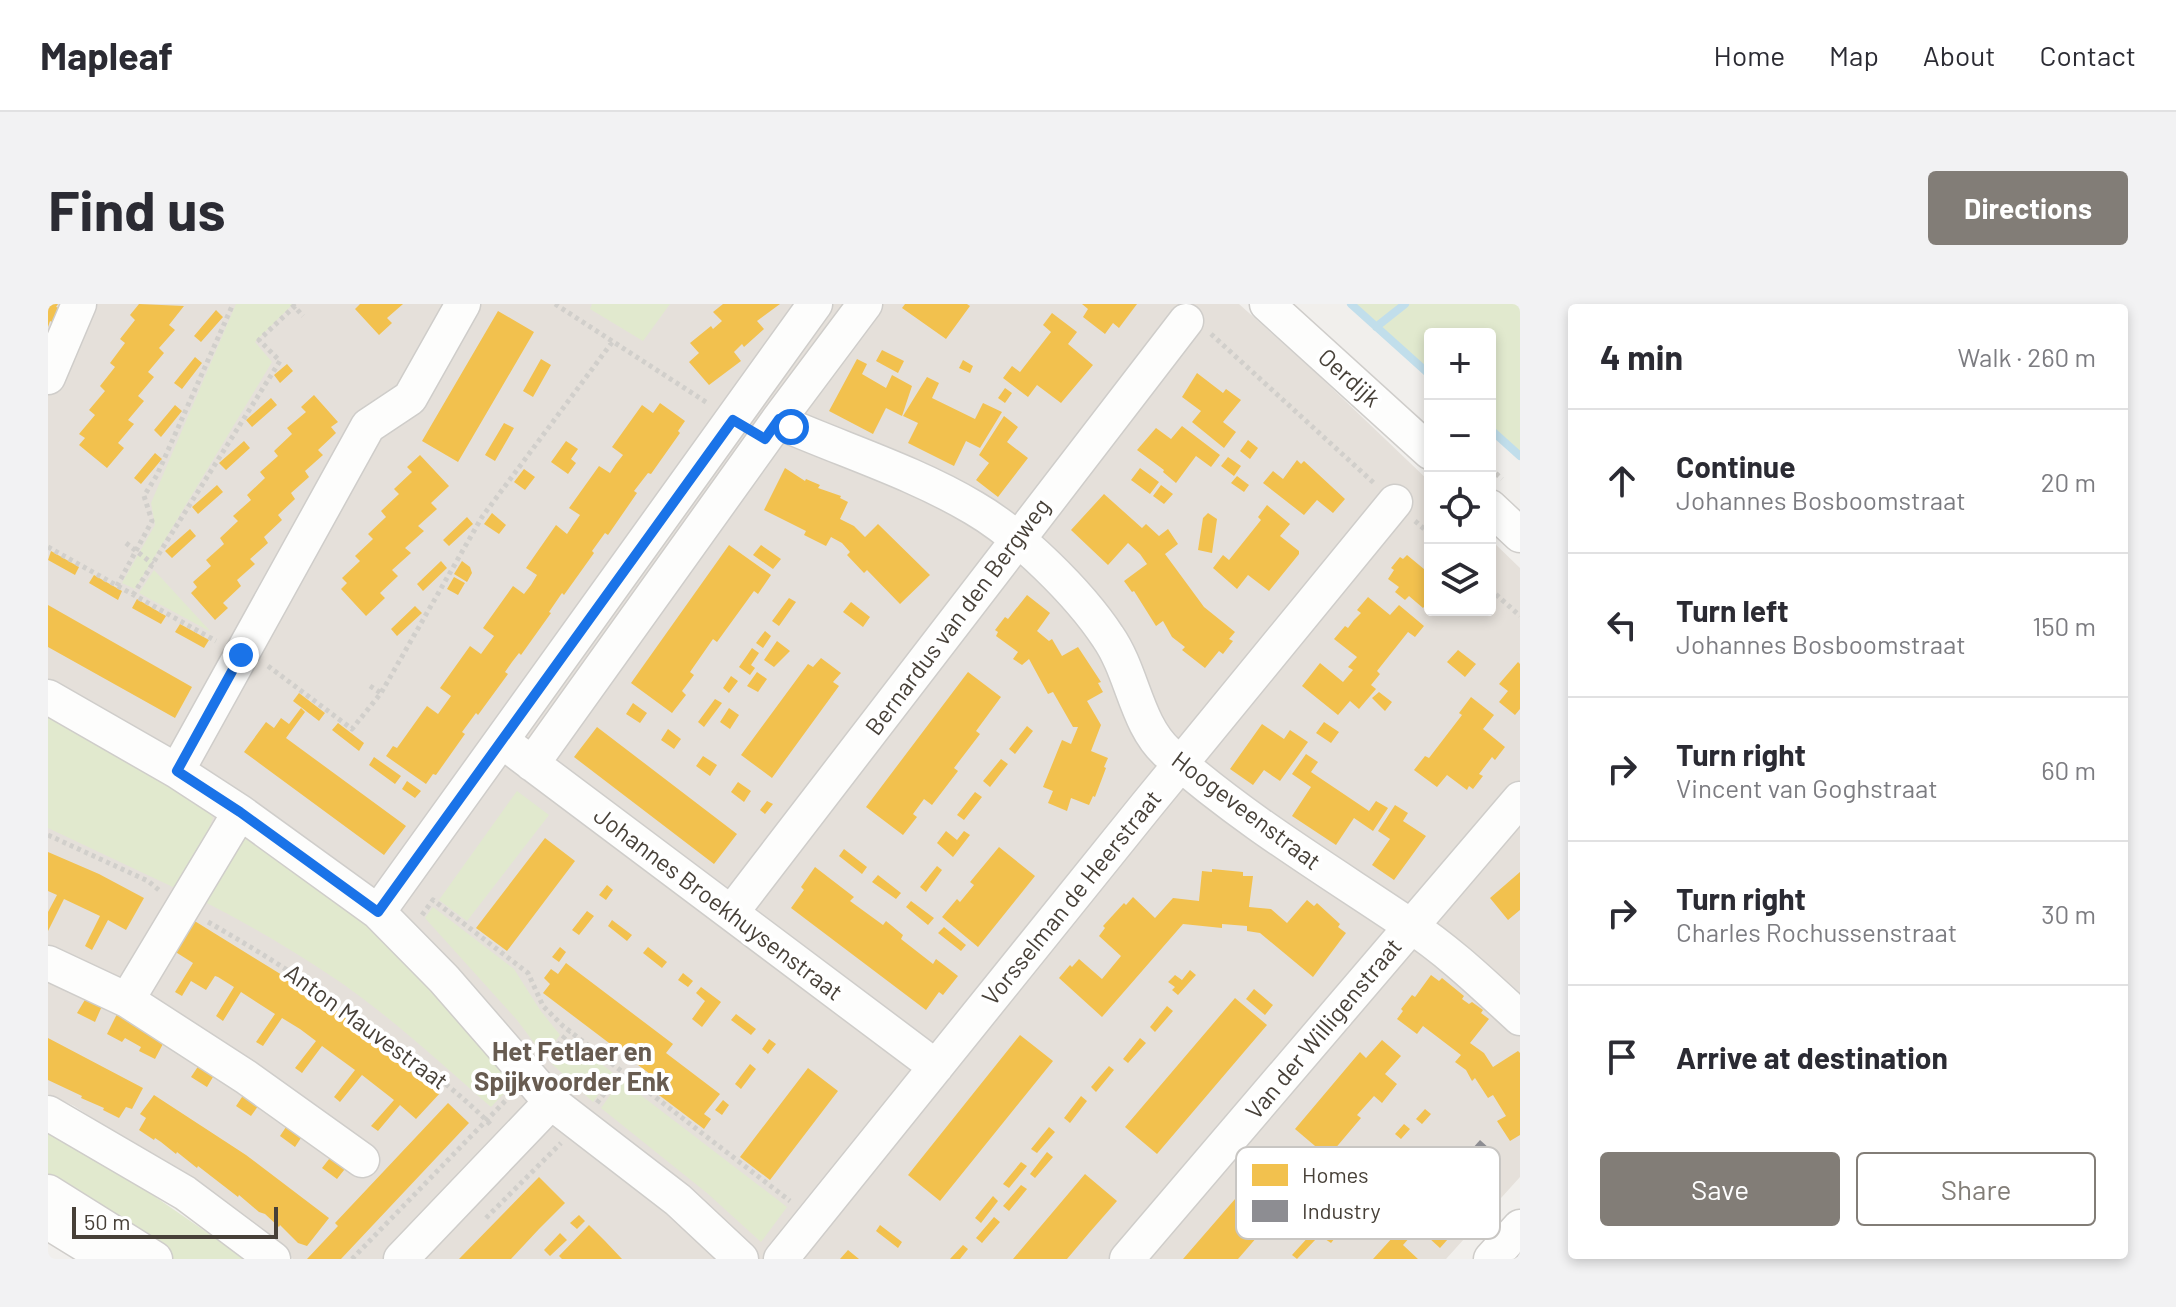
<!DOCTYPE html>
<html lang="en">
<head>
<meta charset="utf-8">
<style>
  :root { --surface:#fff; --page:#f2f2f3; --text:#2b2b33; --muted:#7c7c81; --line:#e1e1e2; --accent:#827d77 }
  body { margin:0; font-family:Barlow,sans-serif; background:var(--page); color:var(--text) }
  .controls { position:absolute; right:24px; top:24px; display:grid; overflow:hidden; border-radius:8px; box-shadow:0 4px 12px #0003 }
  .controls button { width:72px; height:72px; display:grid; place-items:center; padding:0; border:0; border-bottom:2px solid var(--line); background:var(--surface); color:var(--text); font:40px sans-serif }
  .scale { position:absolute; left:24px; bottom:20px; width:206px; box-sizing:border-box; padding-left:8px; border:4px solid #474038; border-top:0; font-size:22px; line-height:28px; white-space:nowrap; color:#474038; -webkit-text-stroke:6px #fff; paint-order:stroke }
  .stop { position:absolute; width:24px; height:24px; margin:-18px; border:6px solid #1a73e8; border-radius:50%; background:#fff }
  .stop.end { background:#1a73e8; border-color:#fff; box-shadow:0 2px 8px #0008 }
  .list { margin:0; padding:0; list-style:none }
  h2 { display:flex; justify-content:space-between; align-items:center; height:104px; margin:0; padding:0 32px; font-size:34px }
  h2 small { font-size:26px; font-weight:400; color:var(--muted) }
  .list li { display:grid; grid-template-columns:52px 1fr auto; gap:24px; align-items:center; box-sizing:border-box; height:144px; padding:0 32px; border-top:2px solid var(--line) }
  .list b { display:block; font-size:30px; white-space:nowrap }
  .list p { margin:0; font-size:26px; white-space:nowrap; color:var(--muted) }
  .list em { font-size:26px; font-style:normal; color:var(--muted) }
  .actions { display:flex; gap:16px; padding:24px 32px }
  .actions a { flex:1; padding:18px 0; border:2px solid var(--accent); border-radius:8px; text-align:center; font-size:28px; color:var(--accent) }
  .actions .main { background:var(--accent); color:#fff }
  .icon { flex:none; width:44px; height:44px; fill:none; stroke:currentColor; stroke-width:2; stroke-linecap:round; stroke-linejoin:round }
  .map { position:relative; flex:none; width:1472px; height:955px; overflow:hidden; border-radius:8px }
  header { display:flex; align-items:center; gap:48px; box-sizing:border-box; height:112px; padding:0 40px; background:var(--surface); border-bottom:2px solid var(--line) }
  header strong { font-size:38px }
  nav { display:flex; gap:44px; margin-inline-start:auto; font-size:28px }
  .intro { display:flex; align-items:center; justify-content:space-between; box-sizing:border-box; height:192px; padding:0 48px }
  h1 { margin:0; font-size:56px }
  .button { padding:20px 36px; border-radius:8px; background:var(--accent); color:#fff; font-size:28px; font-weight:700 }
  main { display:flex; gap:48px; padding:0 48px }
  aside { flex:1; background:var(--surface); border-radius:8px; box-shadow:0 4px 12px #0003 }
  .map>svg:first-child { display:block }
  .residential { fill:#e5e0da }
  .green { fill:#e1e9ce }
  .homes { fill:#f2c14e }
  .industry { fill:#8d8d92 }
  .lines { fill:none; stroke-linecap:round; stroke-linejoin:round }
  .stream { stroke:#c1deeb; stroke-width:8 }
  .minor-casing { stroke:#cfcdca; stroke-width:37 }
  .path { stroke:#d1cfcb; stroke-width:5; stroke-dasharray:4 4; stroke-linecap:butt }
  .minor { stroke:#fdfdfc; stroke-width:34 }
  .route { stroke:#1a73e8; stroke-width:10 }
  .labels { text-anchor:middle; stroke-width:8; stroke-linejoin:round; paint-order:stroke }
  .street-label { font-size:24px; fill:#474038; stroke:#fff }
  .neighbourhood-label { font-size:26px; font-weight:bold; fill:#685c51; stroke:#fff }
  .key { fill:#fff; stroke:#c8c6c3; stroke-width:2 }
  .key-label { font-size:22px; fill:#474038 }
</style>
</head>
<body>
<header>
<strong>Mapleaf</strong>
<nav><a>Home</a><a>Map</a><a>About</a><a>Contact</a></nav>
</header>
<div class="intro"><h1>Find us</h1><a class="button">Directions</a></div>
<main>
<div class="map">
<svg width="1472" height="955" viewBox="0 0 1472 955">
  <rect width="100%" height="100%" fill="#f1efec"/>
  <!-- residential -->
  <path class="residential" d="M0,0H1191L1268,69L1382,178V306H1442V235L1472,264V873L1398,955H245L169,895L26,802L0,790Z"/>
  <!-- green -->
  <path class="green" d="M188,0H245L207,38L224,58L87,285L74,279L107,221L103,199Z
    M544,0H622L595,37L542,5Z
    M1300,0H1472V152L1442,125V30H1382V72Z
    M106,266L163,328L91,289Z
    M0,404L155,499L165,514L157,534L127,584L0,524Z
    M469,487L501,511L419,617L391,596Z
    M194,535L206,537L323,618L468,777L443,803C390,757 338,708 280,670C238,642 196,618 151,595Z
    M385,603L466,665L492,706L512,731L496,752L469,716L377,614Z
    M522,736L565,769L545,798L504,760Z
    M573,776L739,903L713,938L659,889L553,804Z
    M0,819L183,945L195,943L209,955H122L0,878Z"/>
  <!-- homes -->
  <path class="homes" d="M0,0H10L8,3L12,4L6,19L2,17L0,23Z
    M91,0L136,2L121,21L127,26L111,44L116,49L100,68L106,73L90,92L96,97L80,116L86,120L70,139L76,144L59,164L31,141L37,134L31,130L47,111L41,106L57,87L52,82L67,63L62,59L77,39L72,35L87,16L82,11Z
    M312,0H355L339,14L344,19L331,31L307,5Z
    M675,0H732L709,17L716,25L696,43L694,40L686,48L693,57L661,81L641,58L651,49L642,39L663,22L665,25L674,17L665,8Z
    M857,0H919L922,2L898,35L854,4Z
    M1034,0H1089L1071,24L1065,19L1057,30L1035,13L1040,5Z
    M168,6L175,13L153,38L146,32Z
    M450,7L486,28L410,158L374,137Z
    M1004,9L1029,28L1020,40L1045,61L1013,99L989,81L980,93L955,74L964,62L972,68L1003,28L995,21Z
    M834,46L856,57L850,69L828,57Z
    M147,53L154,59L134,85L126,79Z
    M493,55L503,61L485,93L475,87Z
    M809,55L819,60L814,70L838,84L844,71L864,82L854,112L838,104L825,130L781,107Z
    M915,56L925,62L922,69L911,64Z
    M239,60L245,67L232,79L226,71Z
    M1149,69L1175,89L1178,85L1193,96L1175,118L1188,128L1176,144L1144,118L1153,107L1134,93Z
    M879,73L891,79L884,94L927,115L935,99L954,108L932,144L918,137L906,162L860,139L870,119L855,112Z
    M957,84L964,89L957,99L950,94Z
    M266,91L290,118L283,123L288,129L270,146L275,151L257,167L261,173L243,189L247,195L230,211L234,216L216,233L220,239L202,255L207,260L189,276L193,282L175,299L180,304L167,316L143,289L149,283L145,278L163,262L158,256L176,240L172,234L190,217L185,212L203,196L199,191L217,174L212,168L230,152L226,147L244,130L239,124L258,108L253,103Z
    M223,94L229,101L204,123L198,116Z
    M612,99L637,117L630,127L632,129L603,170L600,169L586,187L589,189L560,231L557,229L544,247L546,249L516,291L514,289L501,308L503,309L473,351L471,349L464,358L457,368L460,370L430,411L428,409L414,428L417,430L388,471L385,470L378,480L338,452L345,442L349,444L379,402L390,410L403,392L392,384L422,342L433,350L446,332L435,324L465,282L476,290L483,281L489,271L478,264L508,221L519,230L525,221L532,211L521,204L551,162L562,169L568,160L575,151L564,143L594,101L605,109Z
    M127,101L134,107L113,133L106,126Z
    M956,112L970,123L959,138L980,154L950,193L928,176L941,159L931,151Z
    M456,119L466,124L447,157L437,151Z
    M1134,122L1172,151L1163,163L1148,152L1128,179L1115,168L1116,166L1089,146L1108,124L1123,135Z
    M1200,136L1210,144L1202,155L1192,147Z
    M196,137L202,144L178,166L171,159Z
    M518,137L530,145L523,155L528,159L520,170L503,158Z
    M107,149L114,155L93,180L86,174Z
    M372,151L401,182L383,199L389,205L370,222L376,227L357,244L363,249L344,266L350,272L332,289L337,294L318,312L293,285L299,279L294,274L312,257L307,252L325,235L320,230L338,213L333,207L351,190L346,185L364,168L359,163Z
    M1180,153L1193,162L1186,172L1173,162Z
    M1249,156L1253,160L1256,157L1297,195L1285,209L1269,196L1256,211L1215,179L1225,167L1235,175Z
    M737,164L757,177L758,175L772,181L770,184L793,192L792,194L800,198L792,215L806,222L817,233L830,220L882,271L852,300L819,266L816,269L799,251L802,248L794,239L783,233L778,242L756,231L758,227L716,206Z
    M1092,164L1111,178L1102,190L1083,176Z
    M476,165L487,173L477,186L466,178Z
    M1189,172L1201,181L1196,188L1183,179Z
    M169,181L175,188L150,210L144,203Z
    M1113,181L1125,190L1116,200L1105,192Z
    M1056,190L1094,224L1098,220L1111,232L1120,225L1130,240L1117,250L1156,303L1187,328L1181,335L1185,337L1175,350L1171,347L1157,364L1134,346L1137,343L1124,333L1115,317L1108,322L1086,287L1084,288L1076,277L1099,260L1092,250L1080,239L1060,261L1023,226Z
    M1219,201L1242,220L1232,232L1251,247V250L1221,287L1200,271L1189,285L1165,264L1175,251L1181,256L1213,216L1210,213Z
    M444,209L458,221L451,230L436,220Z
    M1160,209L1169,215L1164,249L1150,246L1155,214Z
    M419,213L425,220L401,242L395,236Z
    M142,225L148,232L124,254L117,247Z
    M681,241L723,271L710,290L706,287L669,338L665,335L642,368L646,371L634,387L638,391L624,409L583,379Z
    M713,241L733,255L725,265L705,251Z
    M3,247L31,263L27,271L0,256Z
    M1359,251L1382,270V296L1375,304L1361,292L1357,296L1347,288L1351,283L1340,275L1346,266L1343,264L1352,253L1355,255Z
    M393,257L399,264L375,287L369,280Z
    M414,257L422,263L424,269L419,278L406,270Z
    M46,271L74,287L70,296L41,279Z
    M406,273L417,279L410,291L399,285Z
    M979,291L1002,309L989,327L1001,337L1004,335L1014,352L1030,343L1053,378L1050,379L1055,388L1039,397L1053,421L1043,447L1060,454L1056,463L1058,464L1047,493L1045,492L1041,501L1023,494L1019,507L1000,499L1005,487L995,483L1014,436L1023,440L1030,423H1025L1005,388L1000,390L981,355L974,361L965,355L970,348L948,332L950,328L947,326L957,313L960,315Z
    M1320,293L1342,311L1351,301L1376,322L1367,333L1360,328L1329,367L1332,370L1323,381L1328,385L1311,405L1302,397L1290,411L1254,382L1272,359L1295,378L1305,366L1300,363L1309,353L1286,335L1297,322L1300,324L1306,316L1313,309L1309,306Z
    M741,294L748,298L731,322L724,317Z
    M89,295L118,312L113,320L84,304Z
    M803,298L822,313L815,323L795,308Z
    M0,301L144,383L127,414L0,343Z
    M367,302L374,309L349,332L343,325Z
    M132,320L161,336L156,344L127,328Z
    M717,327L723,332L715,344L708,339Z
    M729,337L742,347L726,363L716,356Z
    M704,344L711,349L703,361L707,364L702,371L691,363Z
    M1410,346L1428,360L1417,373L1399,358Z
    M773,354L793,369L785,378L791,382L724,474L693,451L760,360L765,363Z
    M1470,358L1472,360V405L1467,411L1451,398L1460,387L1451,380Z
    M709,368L719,375L710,388L699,382Z
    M920,368L953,393L928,427L932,430L906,464L910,467L884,501L876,495L865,510L869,513L855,531L818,503Z
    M683,372L690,377L681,389L675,384Z
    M1331,388L1344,398L1337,407L1324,394Z
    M251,389L277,409L271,417L245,397Z
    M1423,393L1446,411L1435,425L1457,443L1447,456L1444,453L1431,470L1435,472L1425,485L1421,482L1419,486L1399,471L1389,483L1366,466L1377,452L1381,454L1414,411L1411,409Z
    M667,395L674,399L656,423L650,418Z
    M585,399L599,409L592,419L578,410Z
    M253,404L257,408L238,434L358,522L336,551L196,448L218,418L226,424L233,414L241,420Z
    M681,404L691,411L682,425L672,418Z
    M1276,418L1291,428L1283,439L1268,429Z
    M290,419L316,439L311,447L284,426Z
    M1214,420L1236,435L1242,426L1260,438L1232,477L1216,466L1205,481L1182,465Z
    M979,422L985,427L967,450L961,445Z
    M549,423L689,530L666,560L526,453Z
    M620,425L633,435L626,445L613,436Z
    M1258,450L1270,458L1263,468L1321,507L1328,497L1340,504L1325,527L1306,514L1288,541L1244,512L1263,483L1244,470Z
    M655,452L669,461L662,472L648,462Z
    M326,453L353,472L347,480L321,461Z
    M953,455L960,460L942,483L935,477Z
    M359,477L373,487L367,494L354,485Z
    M690,478L703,487L696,498L683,488Z
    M927,488L934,493L916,516L909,511Z
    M719,497L725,500L717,510L712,506Z
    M1347,501L1360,509L1355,517L1378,532L1346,576L1324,561L1342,535L1330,527Z
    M898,527L909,536L916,527L922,531L905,553L889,539Z
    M497,534L527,557L459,647L428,624Z
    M951,543L987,572L930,643L894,613L909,595L912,598L926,581L922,578Z
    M796,545L819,563L814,570L791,552Z
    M0,548L51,570L96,594L78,626L60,616L44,646L37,642L52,612L16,595L0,627V608L9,591L0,587Z
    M889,562L894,566L878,588L872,583Z
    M767,563L806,593L802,597L835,621L838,617L855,631L853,635L885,660L888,655L910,672L895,691L891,688L878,706L743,604L756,586L753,583Z
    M1164,565L1195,568V572H1205L1201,603L1223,605L1239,619L1259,596L1266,602L1269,599L1292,620L1290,623L1298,629L1265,673L1212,629L1199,627V622L1174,620V624L1135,620L1054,713L1011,674L1022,661L1024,663L1031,655L1054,675L1073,652L1051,632L1057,624L1055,622L1076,599L1078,601L1085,593L1107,614L1125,594L1151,597L1154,567L1164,568Z
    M1472,568V606L1460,616L1442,594Z
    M830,571L853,589L848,595L824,578Z
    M559,581L565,586L558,596L551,591Z
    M863,597L886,614L880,621L858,603Z
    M539,607L546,612L531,631L524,626Z
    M145,616L273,695L353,754L393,788L368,815L352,801L330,827L323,822L346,796L314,771L292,798L286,793L307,766L274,742L254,769L247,764L268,737L252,725L234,714L215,742L208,738L227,710L193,688L175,717L168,712L186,683L170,673L167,672L158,686L143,677L134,692L127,688L145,659L126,647Z
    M564,616L584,631L579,637L560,622Z
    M896,623L918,641L913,647L890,629Z
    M512,643L518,648L511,658L504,653Z
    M600,643L619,658L614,664L595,649Z
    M518,659L625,740L618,749L672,790L656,810L663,815L656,825L595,779L602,770L495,689L502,680L496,674L503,665L510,670Z
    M1142,666L1148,671L1130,691L1124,686L1127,683L1120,678L1127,671L1134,676Z
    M635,669L645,677L640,683L630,676Z
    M1383,671L1391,677L1394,674L1416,692L1414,695L1421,700L1424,698L1435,706L1433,709L1441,715L1422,739L1436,749L1445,763L1470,747L1472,749V831L1462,837L1449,817L1458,812L1445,791L1440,794L1427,774L1424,777L1418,766L1407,758L1413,751L1375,722L1369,730L1349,715L1355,707L1353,705L1364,691L1367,693Z
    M653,683L673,698L654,723L644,715L657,697L648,689Z
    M1206,685L1225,701L1217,711L1198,695Z
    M38,694L54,702L47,718L29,709Z
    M1187,694L1219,721L1109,850L1077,823Z
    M1119,702L1125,707L1107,728L1102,723Z
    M69,710L117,736L107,755L91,747L93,743L77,734L74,738L59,730Z
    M688,710L708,725L703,731L683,716Z
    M972,731L1005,757L892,897L860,871Z
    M0,734L95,784L84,805L78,803L71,814L55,806L56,804L33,794L34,792L0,776Z
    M1092,734L1098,739L1080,759L1075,755Z
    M721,735L728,740L720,750L714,745Z
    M1334,736L1353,752L1337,770L1349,780L1334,799L1326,792L1309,811L1313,814L1280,853L1247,825L1312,748L1318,754Z
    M153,758L168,768L159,783L143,773Z
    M702,760L708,765L693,785L687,780Z
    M1061,762L1066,766L1048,788L1043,783Z
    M760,764L790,787L722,876L692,853Z
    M198,787L213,798L203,812L188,802Z
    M106,791L198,851L281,914L259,942L250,939L232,921L231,923L217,910L211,908L191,891L190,893L150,862L149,864L129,848L128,850L113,838L107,834L106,836L91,826L98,814L92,810Z
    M1033,792L1039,797L1022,819L1016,814Z
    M675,796L681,801L674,811L667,806Z
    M400,799L421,819L293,955H259L290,922L287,919Z
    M1377,805L1383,810L1374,820L1368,815Z
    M242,817L257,828L247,843L232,832Z
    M1356,820L1362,825L1353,835L1347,830Z
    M1001,823L1007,828L989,849L983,845Z
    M999,848L1005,853L987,874L982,870Z
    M285,850L300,861L289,875L274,864Z
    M1416,854L1425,862L1418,871L1440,890L1392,944L1370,924L1355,941L1370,955H1325L1376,899L1368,892L1386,873L1389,876L1405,859L1409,862Z
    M973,858L979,862L961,884L955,880Z
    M1037,870L1069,897L1041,929L1019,955H965Z
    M1207,872L1238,899L1197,947L1190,955H1135Z
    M491,873L517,899L491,925L463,955H411Z
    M973,881L979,885L961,907L955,902Z
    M945,892L950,897L933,919L927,914Z
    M531,911L537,917L529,925L522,919Z
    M946,913L952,918L934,939L928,934Z
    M541,921L557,937L574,955H514L511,952Z
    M832,921L854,938L850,944L828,927Z
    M1286,924L1291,929L1283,939L1277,935Z
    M512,929L519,936L502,952L496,946Z
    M1263,930L1268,935L1249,955L1244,951Z
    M915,941L920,945L912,955H902Z
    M800,946L811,955H792Z"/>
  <!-- industry -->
  <path class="industry" d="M1432,836L1451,853L1434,870L1416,854Z"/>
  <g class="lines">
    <!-- stream -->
    <path class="stream" d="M1303,0L1382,71
      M1328,23L1357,0
      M1442,125L1472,152"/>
    <!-- minor casing -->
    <g class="minor-casing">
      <path id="minor" d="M1219,0L1382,148
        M0,73L31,0
        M731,115L743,123C804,149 869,170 926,204C971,230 1031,289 1060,333C1085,369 1088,421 1120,449C1196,516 1278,565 1361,621C1401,647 1437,682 1472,714
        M1442,203L1472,231
        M0,393L129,467L192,508L330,608L396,675L503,798L630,896L693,955
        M466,446L888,763
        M484,460L731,115L817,0
        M129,467L320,122L362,94L415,0
        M330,608L767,0
        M683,609L1138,17
        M0,659L79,696L198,773L314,856
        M79,696L192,508
        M0,809L137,889L225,955
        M0,888L107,955
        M0,918L60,955
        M353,955L503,798
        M733,955L1098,502L1347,198
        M1079,955L1472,495
        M1443,955L1472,923"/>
    </g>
    <!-- path -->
    <path class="path" d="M244,0L255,12
      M507,0L661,100
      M1163,30L1327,180
      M1442,164L1454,175
      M1367,217L1382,230
      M78,239L105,260
      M0,243L168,337
      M69,282L104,217L96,192L109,171L185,0
      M1442,285L1472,312
      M85,291L232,57L211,36L249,0
      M220,362L304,425L333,389L434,213L565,37
      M322,382L333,389
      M0,531L100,577L112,587
      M374,611L385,596L480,669L495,702L515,722L742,897
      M160,618C225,655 285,695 345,739C379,765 414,791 444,822
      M500,754L521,727
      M549,799L573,768
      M438,914L513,839
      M304,955L462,792"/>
    <!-- minor -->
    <use href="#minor" class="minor"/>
  </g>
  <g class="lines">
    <!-- route -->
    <path class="route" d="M193,351L129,467L192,508L330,608L685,116L717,135L731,115L743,123"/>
  </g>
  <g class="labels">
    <!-- street labels -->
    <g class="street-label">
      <text transform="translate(1301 74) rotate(42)" y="8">Oerdijk</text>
      <text transform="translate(910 313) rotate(-53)" y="8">Bernardus van den Bergweg</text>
      <text transform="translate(1198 507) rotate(37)" y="8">Hoogeveenstraat</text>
      <text transform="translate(1024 594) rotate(-51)" y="8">Vorsselman de Heerstraat</text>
      <text transform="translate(670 600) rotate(37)" y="8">Johannes Broekhuysenstraat</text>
      <text transform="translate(318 723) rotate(36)" y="8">Anton Mauvestraat</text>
      <text transform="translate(1276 725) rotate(-50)" y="8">Van der Willigenstraat</text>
    </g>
    <!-- neighbourhood labels -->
    <g class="neighbourhood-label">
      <text x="524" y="757">Het Fetlaer en<tspan x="524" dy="30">Spijkvoorder Enk</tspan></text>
    </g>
  </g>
  <!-- legend -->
  <rect x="1188" y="843" width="264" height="92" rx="12" class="key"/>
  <rect x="1204" y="860" width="36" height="22" fill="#f2c14e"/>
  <rect x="1204" y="896" width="36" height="22" fill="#8d8d92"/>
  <g class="key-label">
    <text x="1254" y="879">Homes</text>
    <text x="1254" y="915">Industry</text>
  </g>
</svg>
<div class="controls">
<button>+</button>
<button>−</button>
<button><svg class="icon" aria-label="locate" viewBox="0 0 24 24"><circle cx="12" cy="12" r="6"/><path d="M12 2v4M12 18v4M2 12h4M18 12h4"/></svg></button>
<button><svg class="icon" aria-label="layers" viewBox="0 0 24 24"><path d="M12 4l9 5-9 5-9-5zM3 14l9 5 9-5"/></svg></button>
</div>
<div class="scale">50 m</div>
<div class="stop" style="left:743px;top:123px"></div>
<div class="stop end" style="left:193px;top:351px"></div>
</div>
<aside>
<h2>4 min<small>Walk · 260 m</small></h2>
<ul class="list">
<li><svg class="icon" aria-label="ahead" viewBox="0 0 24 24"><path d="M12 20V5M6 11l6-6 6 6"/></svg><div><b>Continue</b><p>Johannes Bosboomstraat</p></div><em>20 m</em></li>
<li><svg class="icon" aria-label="left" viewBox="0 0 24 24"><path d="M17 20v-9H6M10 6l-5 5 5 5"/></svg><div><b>Turn left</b><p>Johannes Bosboomstraat</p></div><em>150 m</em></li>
<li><svg class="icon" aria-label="right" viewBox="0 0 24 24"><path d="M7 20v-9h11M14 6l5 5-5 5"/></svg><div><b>Turn right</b><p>Vincent van Goghstraat</p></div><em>60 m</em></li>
<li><svg class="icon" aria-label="right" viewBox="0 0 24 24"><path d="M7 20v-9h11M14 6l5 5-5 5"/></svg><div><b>Turn right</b><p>Charles Rochussenstraat</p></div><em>30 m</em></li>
<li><svg class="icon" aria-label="arrive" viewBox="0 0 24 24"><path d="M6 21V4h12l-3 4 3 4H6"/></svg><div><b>Arrive at destination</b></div></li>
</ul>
<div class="actions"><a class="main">Save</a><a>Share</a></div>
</aside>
</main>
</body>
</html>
